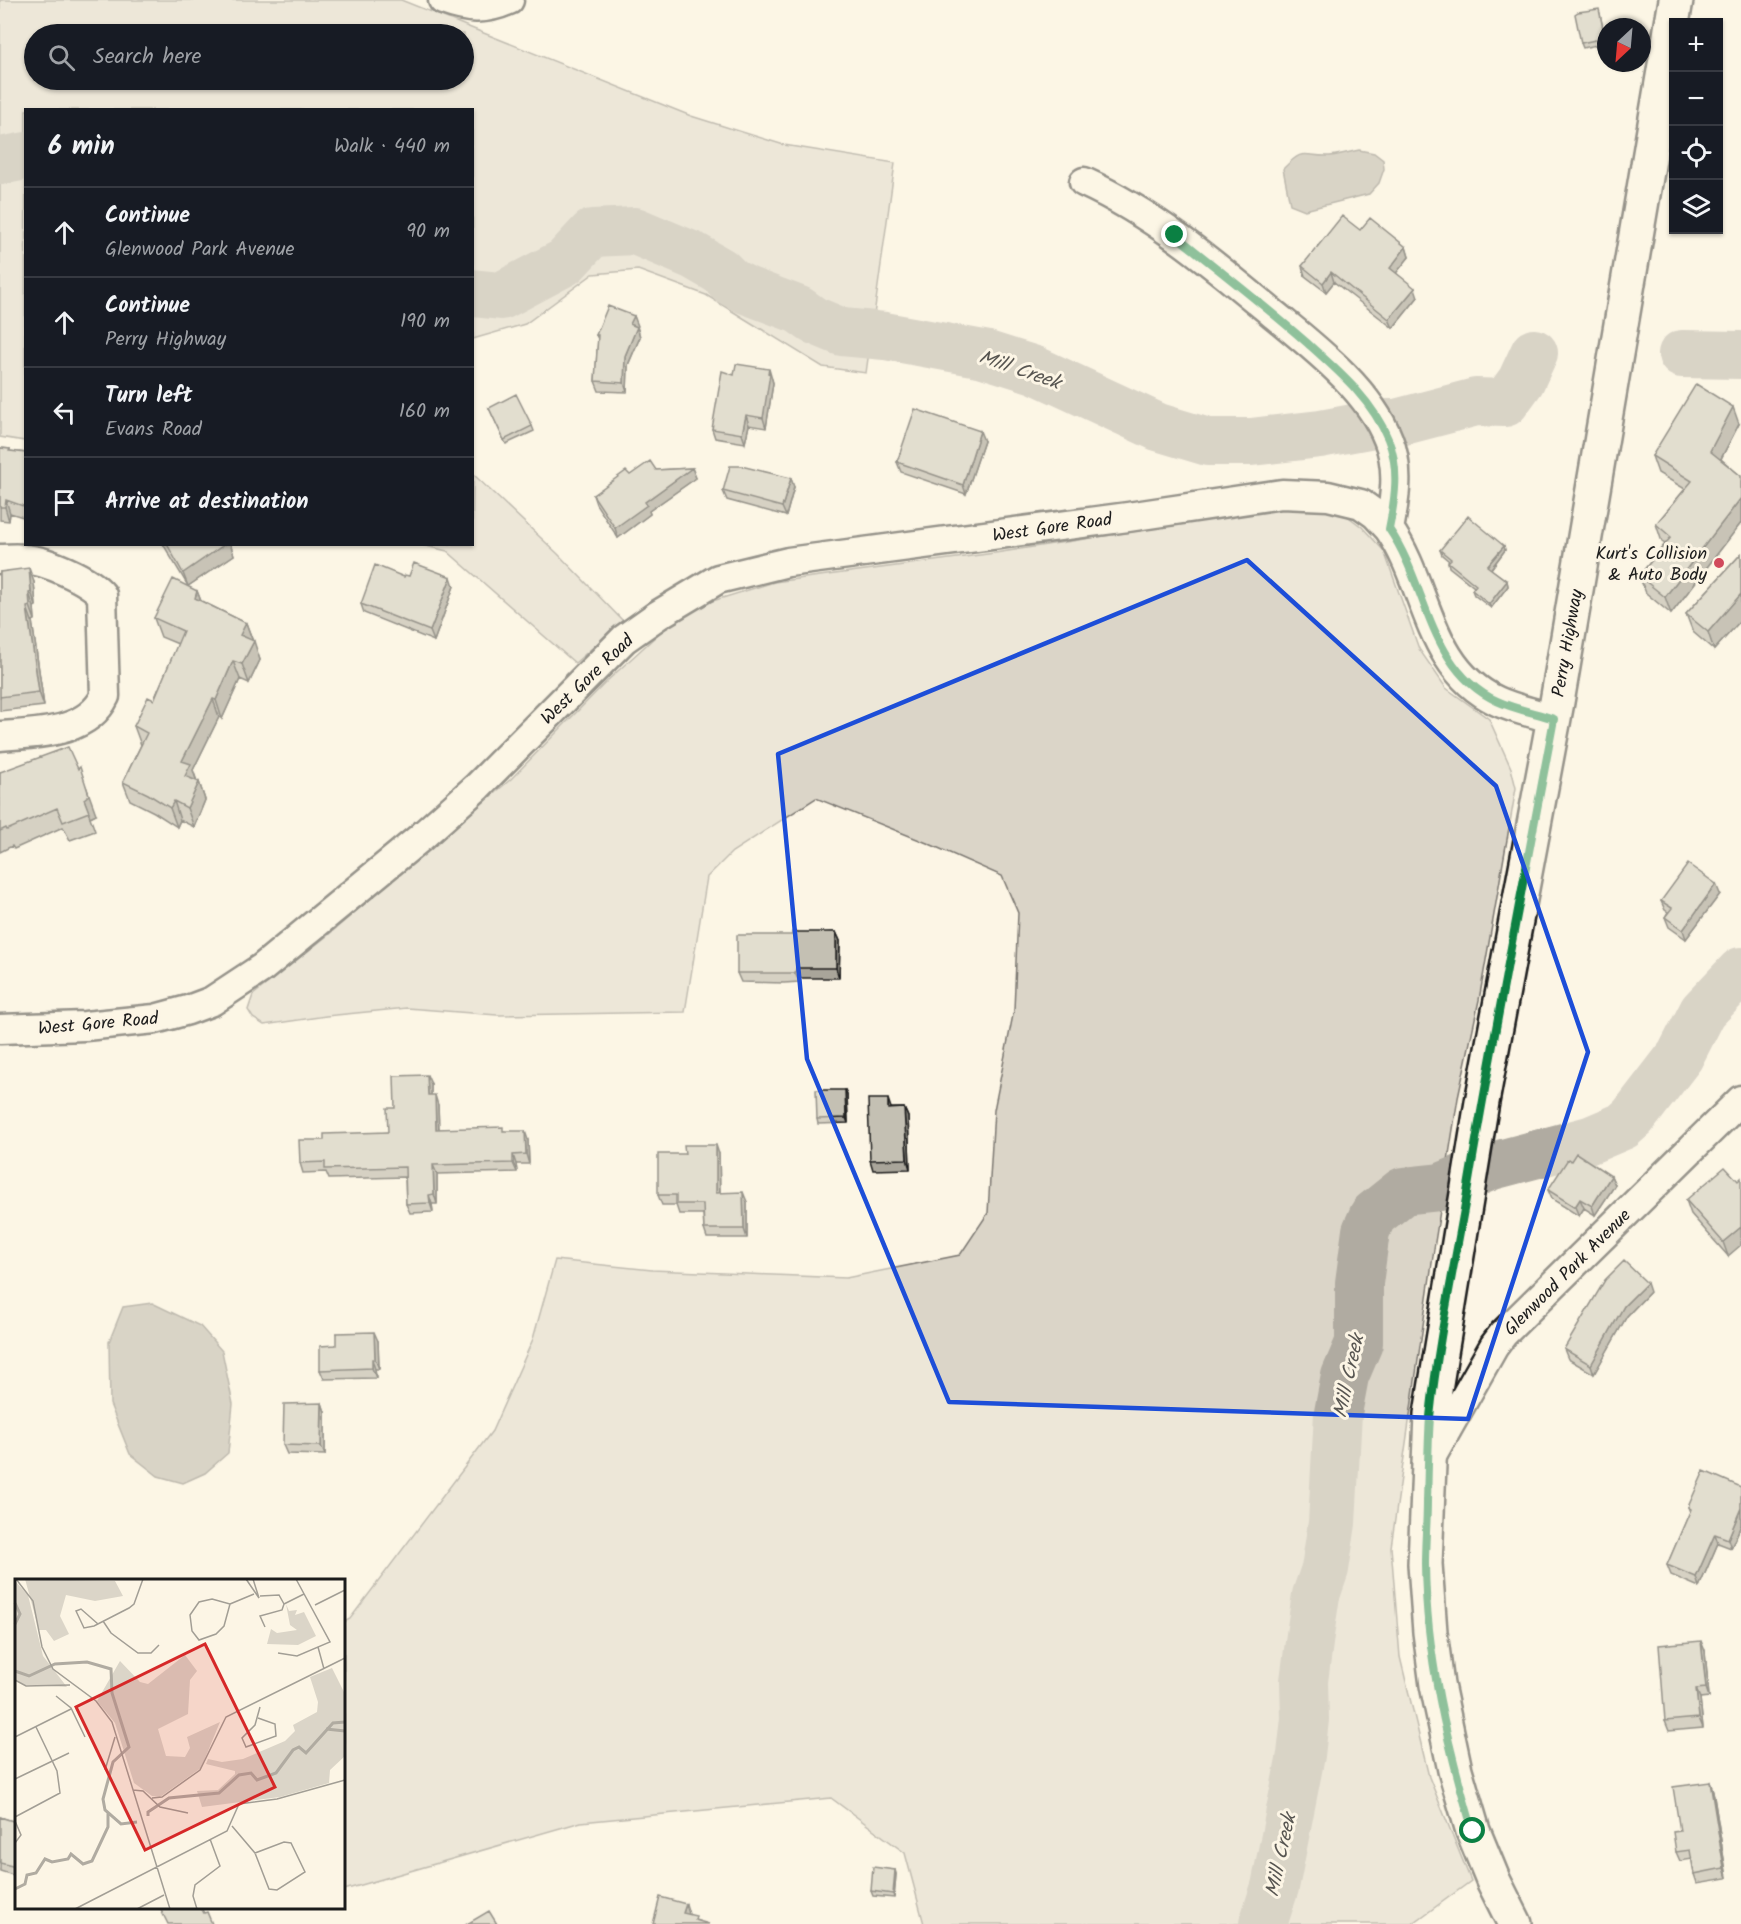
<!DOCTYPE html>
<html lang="en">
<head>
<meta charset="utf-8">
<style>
  :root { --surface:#171b24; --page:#242831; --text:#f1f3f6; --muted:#9ea1a6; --line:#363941 }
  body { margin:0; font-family:Kalam,sans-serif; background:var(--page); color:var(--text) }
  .controls { position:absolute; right:18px; top:18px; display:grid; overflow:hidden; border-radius:0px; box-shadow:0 2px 4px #0004 }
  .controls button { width:54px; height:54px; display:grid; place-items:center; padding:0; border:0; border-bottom:2px solid var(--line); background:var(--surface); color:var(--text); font:30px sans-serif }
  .compass { position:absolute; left:1597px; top:18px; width:54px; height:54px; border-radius:50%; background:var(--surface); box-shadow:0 2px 4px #0004; rotate:206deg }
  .stop { position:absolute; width:18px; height:18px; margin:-14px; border:4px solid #0b8043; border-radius:50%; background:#fff }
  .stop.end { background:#0b8043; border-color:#fff; box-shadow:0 2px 6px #0008 }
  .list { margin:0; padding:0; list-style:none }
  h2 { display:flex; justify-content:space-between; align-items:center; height:78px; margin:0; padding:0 24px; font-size:26px }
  h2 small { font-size:20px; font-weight:400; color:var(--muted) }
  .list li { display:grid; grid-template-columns:39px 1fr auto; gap:18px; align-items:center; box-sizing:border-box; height:90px; padding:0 24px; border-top:2px solid var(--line) }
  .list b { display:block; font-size:22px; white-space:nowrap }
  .list p { margin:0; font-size:20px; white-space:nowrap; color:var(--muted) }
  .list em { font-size:20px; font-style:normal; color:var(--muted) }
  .icon { flex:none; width:33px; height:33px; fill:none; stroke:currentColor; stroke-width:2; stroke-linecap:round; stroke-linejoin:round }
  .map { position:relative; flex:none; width:1741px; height:1924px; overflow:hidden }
  .search { position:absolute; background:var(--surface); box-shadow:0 2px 4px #0004; left:24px; top:24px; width:450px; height:66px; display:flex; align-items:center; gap:15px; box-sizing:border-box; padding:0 21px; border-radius:33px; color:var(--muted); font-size:22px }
  .panel { position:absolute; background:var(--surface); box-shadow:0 2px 4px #0004; left:24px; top:108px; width:450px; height:438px; border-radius:0px }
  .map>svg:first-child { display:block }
  .green { fill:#dbd5c8; stroke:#7c7872; stroke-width:1.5; fill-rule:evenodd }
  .water { fill:#b0aba1; stroke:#75726c; stroke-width:1.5 }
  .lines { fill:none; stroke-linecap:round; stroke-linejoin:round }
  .river { stroke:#b0aba1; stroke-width:48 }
  .street-casing { stroke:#1c1c1c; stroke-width:33 }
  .secondary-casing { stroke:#1c1c1c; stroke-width:38 }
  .street { stroke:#fcf5e5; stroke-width:28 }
  .secondary { stroke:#fcf5e5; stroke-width:33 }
  .wall { fill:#a9a59a; stroke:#1c1c1c; stroke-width:1.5 }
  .shaded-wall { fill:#89867d; stroke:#1c1c1c; stroke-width:1.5 }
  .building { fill:#c4c0b3; stroke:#1c1c1c; stroke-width:1.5 }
  .route { stroke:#0b8043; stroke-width:8 }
  .marked { fill:none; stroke:#1d4ed8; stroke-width:4.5; stroke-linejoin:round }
  .poi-dot { fill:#d1495b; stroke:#fcf5e5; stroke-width:2 }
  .labels { text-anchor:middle; stroke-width:6; stroke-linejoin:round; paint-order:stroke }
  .street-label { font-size:18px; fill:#1c1c1c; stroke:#fcf5e5 }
  .poi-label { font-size:18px; fill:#1c1c1c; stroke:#fcf5e5; text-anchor:end }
  .water-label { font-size:20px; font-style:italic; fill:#575551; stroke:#fcf5e5 }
  .inset-river { fill:none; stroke:#b0aba1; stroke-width:3 }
  .inset-road { fill:none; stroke:#a29e95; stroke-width:1.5 }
  .view { fill:#d62828; fill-opacity:0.15; stroke:#d62828; stroke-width:3 }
  .inset-edge { fill:none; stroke:#1c1c1c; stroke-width:3 }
</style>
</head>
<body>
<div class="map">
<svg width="1741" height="1924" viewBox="0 0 1741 1924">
  <rect width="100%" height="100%" fill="#fcf5e5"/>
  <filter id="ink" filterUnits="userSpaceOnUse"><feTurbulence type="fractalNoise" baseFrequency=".0167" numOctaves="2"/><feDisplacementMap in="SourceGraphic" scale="12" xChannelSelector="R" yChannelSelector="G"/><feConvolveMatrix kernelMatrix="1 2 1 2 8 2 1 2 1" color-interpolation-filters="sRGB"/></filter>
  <g filter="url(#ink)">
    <!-- green -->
    <path class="green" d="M0,0H401L691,116L784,145L895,163L866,373L823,367L706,295L638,270L593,274L525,324L473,339L472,110H26L25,441L0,437ZM34,34H464V80H34Z
      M473,474L558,554L623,621L575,663L447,551L422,545L472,544Z
      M1300,506L1342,512L1362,527L1384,551L1419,649L1446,688L1489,719L1511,768L1516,788L1479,1000L1458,1098L1435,1242L1391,1547L1400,1657L1429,1777L1471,1881L1412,1924H924L905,1853L831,1798L581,1822L344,1890V1622L350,1619L492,1431L533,1339L555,1260L652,1270L846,1278L960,1255L988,1213L994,1110L1014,1010L1018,913L1002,876L927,843L816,798L732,852L707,877L685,1012L497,1015L407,1008L326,1016L264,1025L253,1018L248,1010L253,995L327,936L511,779L607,681L667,626L703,604L774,582L995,553Z"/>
    <!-- water -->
    <path class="water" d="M1359,150L1374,153L1383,160L1384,169L1379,183L1369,194L1305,210L1290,204L1283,169C1305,146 1303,157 1330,156C1339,155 1349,152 1359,150Z
      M152,1303L200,1326L222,1351L233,1404L228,1453L205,1473L183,1483L158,1476L130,1454L110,1404L109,1342L123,1307Z"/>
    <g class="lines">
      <!-- river -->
      <path class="river" d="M0,161L26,156
        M472,293L501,296L565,262L592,233L635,231L694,256L720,271L731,282L746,290L799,310L813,320L842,332L885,336L984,354L1035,370L1158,427L1208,442H1251L1320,434L1380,423H1396L1476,402L1505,403L1521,381L1534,353
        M1682,354L1741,355
        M1263,1924L1275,1887L1301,1755L1305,1719L1304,1681L1310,1635L1316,1595L1325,1569L1332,1523L1338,1413L1345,1376L1359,1343V1283L1366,1231L1373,1215L1403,1191L1441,1187L1492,1166L1590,1140L1623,1126L1633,1117L1680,1056L1703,1011L1741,971"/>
      <!-- street casing -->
      <g class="street-casing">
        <path id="street" d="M443,0C468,9 484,11 509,0
          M1084,182C1154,214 1212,263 1271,312C1312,346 1368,388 1388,439C1400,468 1395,499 1389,529C1428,585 1427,668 1497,701C1514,709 1535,713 1554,719
          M0,559C8,559 16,558 24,559C45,560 89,579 102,595L105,696C87,734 37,733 0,736
          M0,1029L85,1026L155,1019L188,1010L212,1001L262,968L420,838L478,786L624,639L658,615L718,579L788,562L1128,517L1282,494L1328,496L1361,504L1375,514L1389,529
          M1429,1461L1494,1346L1503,1334L1741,1100"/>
      </g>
      <!-- secondary casing -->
      <g class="secondary-casing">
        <path id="secondary" d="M1515,1924L1494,1882L1473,1831L1455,1770L1437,1685L1430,1632L1425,1564L1431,1414L1482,1102L1557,702L1676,0"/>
      </g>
      <!-- street -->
      <use href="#street" class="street"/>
      <!-- secondary -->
      <use href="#secondary" class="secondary"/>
    </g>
    <!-- wall -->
    <path class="wall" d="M1600,14L1606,43L1583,48L1581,43Z
      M1360,230L1406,247L1409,257L1396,273L1418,297L1393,328L1334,282L1326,292L1305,276L1302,266Z
      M634,316L640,337L628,365L627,392L599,391L595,381L598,339L596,335Z
      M734,375L772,379L773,383L766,428L749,425L745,443L715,438L712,429Z
      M489,408L532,426L534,431L506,444Z
      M1739,424L1721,459L1741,476V523L1671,614L1646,593L1639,576L1665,544L1662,542L1656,524L1685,489L1658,473L1652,456Z
      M984,441L966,494L901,472L897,462Z
      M0,448L10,449V451L26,453V518L10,513L9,521L0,520Z
      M692,468L696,478L649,511L650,514L618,538L596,504L593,495L630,475L656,470Z
      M794,487L786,516L727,500L723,491Z
      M163,544H230L234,555L188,586Z
      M1504,546L1505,550L1491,569L1507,581L1508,586L1491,608L1474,595L1472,590L1474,587L1449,567L1448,562L1449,561L1442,555L1440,550Z
      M1741,554V620L1714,650L1693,632L1686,614Z
      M0,572L34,582L36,606L34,607L35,620L32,621L44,706L0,711Z
      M404,577L454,586L434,641L364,613L361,604Z
      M197,591L201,601L246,623L260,660L249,683L240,679L222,719L219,717L193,770L197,781L199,782L205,800L194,827L180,820L177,827L154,812L130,800L123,782L141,745L134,726L154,700L178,644L161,637L154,618Z
      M0,772L96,814L90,817L95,831L70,840L63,827L14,849L12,846L0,852Z
      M1720,894L1686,939L1669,927L1665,917L1668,912L1665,910L1661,901Z
      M836,932L840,941L839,978H799V982L784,983L741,982L737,973L792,935Z
      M431,1084V1095L438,1105L439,1129L504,1131L528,1140L529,1164H516L517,1172L437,1174V1204H432L433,1212L410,1213L406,1204L405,1177L329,1179L326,1172L303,1173L300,1163L324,1140L388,1132L395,1108Z
      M845,1090L847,1094L848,1123L818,1124L817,1119Z
      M891,1108H904L908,1117L910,1169L873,1170L870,1160Z
      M719,1154L720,1193L747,1202V1238H707L704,1229L703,1214H679L676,1205H662L658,1195Z
      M1611,1176L1615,1185L1595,1215L1584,1208L1579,1216L1552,1199L1548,1190Z
      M1738,1181L1728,1256L1691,1214L1686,1200Z
      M1650,1292L1627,1316L1594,1374L1568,1359L1564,1349Z
      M378,1341L379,1369H375L376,1378L324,1379L320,1370L336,1345Z
      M322,1403L325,1412V1455L287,1454L283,1445Z
      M1741,1487V1525L1731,1548L1718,1543L1699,1587L1671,1575L1667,1565L1690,1512L1688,1507Z
      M1705,1651L1709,1697L1700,1698L1703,1728L1669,1731L1665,1721Z
      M1710,1782L1713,1791L1727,1878L1697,1883L1694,1874L1692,1859L1680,1861L1676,1852L1680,1831Z
      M0,1817L16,1822V1876L0,1871Z
      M895,1870L896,1874L894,1898L873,1896L871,1891Z"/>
    <!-- shaded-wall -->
    <path class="shaded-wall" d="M1406,247L1409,257L1393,277L1390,268Z
      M1331,272L1334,282L1326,292L1323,283Z
      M1415,288L1418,297L1393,328L1389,319Z
      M634,316L638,326L634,334L630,324Z
      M637,327L640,337L628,365L627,392L624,383L625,356Z
      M769,369L773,383L766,428L763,418Z
      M1733,407L1739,424L1716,468L1710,451Z
      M746,415L749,425L745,443L742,434Z
      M980,431L984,441L966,494L963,485Z
      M692,468L696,478L649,511L650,514L618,538L615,528L645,502Z
      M791,478L794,487L786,516L782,507Z
      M1741,498V523L1671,614L1665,597Z
      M6,500L10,513L9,521L5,507Z
      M225,544H230L234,555L188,586L183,573Z
      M1504,546L1505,550L1489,571L1487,566Z
      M29,568L34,582L36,606L31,592Z
      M451,577L454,586L434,641L430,631Z
      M1507,581L1508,586L1491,608L1489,604Z
      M197,591L204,609L195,598Z
      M29,593L34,607L35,620L30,606Z
      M1741,594V620L1714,650L1708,632Z
      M27,607L32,621L44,706L39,692Z
      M246,623L253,642L240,635Z
      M254,641L260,660L249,683L242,664Z
      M233,661L240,679L222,719L216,700Z
      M213,699L219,717L193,770L197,783L185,776L182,761Z
      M199,782L205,800L194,827L187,808Z
      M86,786L96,814L90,817L84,799Z
      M174,801L180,820L177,827L170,808Z
      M1716,884L1720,894L1686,939L1683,930Z
      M836,932L840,941L839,978L836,968Z
      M796,968L799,978V982L795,973Z
      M427,1075L431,1084V1105L428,1095Z
      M845,1090L847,1094L848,1123L846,1118Z
      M435,1095L438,1105L439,1138L436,1129Z
      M888,1099L891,1108L892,1118L888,1109Z
      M904,1108L908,1117L910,1169L907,1159Z
      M525,1131L528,1140L529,1164L526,1154Z
      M716,1145L719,1154L720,1202L716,1193Z
      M513,1155L516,1164L517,1172L513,1163Z
      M433,1165L437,1174V1204L434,1194Z
      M1611,1176L1615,1185L1595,1215L1592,1206Z
      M743,1192L747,1202V1238L744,1229Z
      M429,1195L432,1204L433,1212L430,1203Z
      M1580,1199L1584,1208L1579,1216L1575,1207Z
      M1741,1227V1245L1728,1256L1723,1242Z
      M1647,1283L1650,1292L1627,1316L1594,1374L1591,1365L1624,1306Z
      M374,1332L378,1341L379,1369L375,1359Z
      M372,1359L375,1369L376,1378L372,1368Z
      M322,1403L325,1412V1455L321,1446Z
      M1741,1508V1525L1731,1548L1728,1539Z
      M1715,1534L1718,1543L1699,1587L1696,1577Z
      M1701,1641L1705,1651L1709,1697L1706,1688Z
      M1696,1689L1700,1698L1703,1728L1699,1718Z
      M1710,1782L1713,1791L1727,1878L1724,1868Z
      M895,1870L896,1874L894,1898L893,1894Z
      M686,1904L689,1914L687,1922L683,1913Z"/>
    <!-- building -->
    <path class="building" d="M1599,9L1605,38L1581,43L1575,14L1578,12Z
      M1342,216L1360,230L1370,218L1406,247L1390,268L1415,288L1389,319L1331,272L1323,283L1302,266Z
      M608,306L634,316L630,324L637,327L625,356L624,383L595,381L598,335H596Z
      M736,364L769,369L768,373L770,374L763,418L746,415L742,434L712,429L722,371L734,375Z
      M1696,384L1733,407L1710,451L1741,476V498L1665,597L1639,576L1671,537L1656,524L1692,481L1652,456Z
      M516,394L532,426L504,440L489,408Z
      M915,409L980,431L963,485L897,462Z
      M0,448L10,449L9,451L26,453V507L6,500L5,507H0Z
      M650,461L656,470L692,468L645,502L647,505L615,528L593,495L626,471L630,475Z
      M730,466H741L791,478L782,507L723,491Z
      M1468,516L1504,546L1487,566L1507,581L1489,604L1472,590L1476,585L1448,562L1451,559L1440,550Z
      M167,544H225L183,573Z
      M1741,554V594L1708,632L1686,614Z
      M414,563L451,577L430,631L361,604L375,565L404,577L405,575L409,576Z
      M29,568L31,592L29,593L30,606L27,607L39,692L0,697V572Z
      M173,579L197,591L195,598L246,623L240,635L254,641L242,664L233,661L216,700L213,699L182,761L191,764L185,776L199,782L187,808L174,801L170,808L148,794L123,782L147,733L134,726L148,697L154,700L183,631L154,618Z
      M68,747L78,769L80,767L89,795L84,799L89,812L63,822L57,808L7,830L6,828L0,831V772Z
      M1688,864L1716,884L1683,930L1665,917L1672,908L1661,901Z
      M792,932H836V968H796L795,973H737V935H792Z
      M427,1075L428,1095H435L436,1129L503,1127V1131H525L526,1154L513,1155V1163L433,1165L434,1194L429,1195L430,1203L406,1204L405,1167L325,1169V1162L300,1163L299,1140H324V1134L388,1132L387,1108H395L394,1076Z
      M816,1090H845L846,1118L817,1119Z
      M868,1099H888V1109L904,1108L907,1159L870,1160Z
      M684,1145H716V1193L743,1192L744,1229H704L703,1204H676V1195H658V1154H685Z
      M1576,1153L1611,1176L1592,1206L1580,1199L1575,1207L1548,1190L1568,1159L1571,1161Z
      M1725,1167L1738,1181L1741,1178V1227L1723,1242L1686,1200Z
      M1624,1261L1647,1283L1624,1306L1591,1365L1564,1349L1605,1280Z
      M374,1332L375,1359H372V1368L320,1370V1346L336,1345V1333Z
      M322,1403L321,1446L283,1445L284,1404Z
      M1704,1471L1741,1487V1508L1728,1539L1715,1534L1696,1577L1667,1565L1691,1509L1688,1507Z
      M1701,1641L1706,1688L1696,1689L1699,1718L1665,1721L1659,1645Z
      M1710,1782L1724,1868L1694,1874L1690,1850L1676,1852L1673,1832L1680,1831L1673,1787Z
      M0,1817L16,1822V1867L0,1863Z
      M873,1867L895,1870L893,1894L871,1891Z
      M660,1897L686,1904L683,1913L696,1916L695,1920L709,1924H653Z
      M160,1908H201L204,1913L207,1912L212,1924H168Z
      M489,1911L497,1924H467Z"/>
  </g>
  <g class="lines" filter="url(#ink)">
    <!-- route -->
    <path class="route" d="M1175,235C1219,270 1264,305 1306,342C1337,370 1372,399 1388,439C1400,468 1395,499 1389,529C1428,585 1428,669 1497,701C1514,709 1536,713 1554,719C1525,875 1494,1031 1468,1187C1455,1263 1438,1340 1430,1417C1428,1445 1428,1473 1427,1501C1427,1522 1425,1543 1425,1564C1426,1655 1447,1744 1473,1831"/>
  </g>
  <!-- marked area -->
  <path d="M0 0H1741V1924H0ZM1247,560L1496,786L1588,1052L1468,1419L949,1402L807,1059L778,754Z" fill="#fcf5e5" fill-opacity=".55" fill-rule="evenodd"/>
  <path class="marked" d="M1247,560L1496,786L1588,1052L1468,1419L949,1402L807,1059L778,754Z"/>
  <!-- markers -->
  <circle class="poi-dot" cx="1719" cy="563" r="6"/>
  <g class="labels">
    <!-- street labels -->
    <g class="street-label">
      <text transform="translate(1052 527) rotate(-8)" y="6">West Gore Road</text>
      <text transform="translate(1567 643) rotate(-80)" y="6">Perry Highway</text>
      <text transform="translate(587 679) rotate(-44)" y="6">West Gore Road</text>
      <text transform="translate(98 1023) rotate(-5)" y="6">West Gore Road</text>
      <text transform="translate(1567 1272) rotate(-45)" y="6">Glenwood Park Avenue</text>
    </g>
    <!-- poi labels -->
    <g class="poi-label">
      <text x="1707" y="559">Kurt's Collision<tspan x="1707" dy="21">&amp; Auto Body</tspan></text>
    </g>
    <!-- water labels -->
    <g class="water-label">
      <text transform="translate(1020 369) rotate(19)" y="7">Mill Creek</text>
      <text transform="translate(1348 1376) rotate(-78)" y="7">Mill Creek</text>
      <text transform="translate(1280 1855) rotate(-78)" y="7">Mill Creek</text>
    </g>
  </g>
  <!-- overview -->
  <g transform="translate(15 1579)">
    <rect width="330" height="330" fill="#fcf5e5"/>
    <path d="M10,0L100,2L108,17L80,22L51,16L45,37L54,55L39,62L31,51H24ZM0,2L13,16L28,77L52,108L9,106L0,100ZM271,25L274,32L282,31L280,36L289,33L301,57L283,66L252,65L256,50L262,54L282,51L275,46ZM170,76L182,92L175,101L173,135L143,150L151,177L170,178L175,169L172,158L205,143L186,189L145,218L137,217L119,204L100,144L82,122L105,82L125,103L133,105ZM317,89L330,115V177L315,191L314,204L265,218L187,228L182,212L203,211L220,195V192L191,185L193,180L207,183L228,180L270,162L280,152L278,146L302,133L303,123L295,98Z" fill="#dbd5c8"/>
    <path class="inset-river" d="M0,24L5,35L0,45M0,92L14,97L40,85L72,83L96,90L97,114L114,168L98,183L88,220L90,231L106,245L122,243M311,150L330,152M133,237V233L154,219L204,214L224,196L236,194L242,201L261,194L278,171L284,168L291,174L318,144L330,143M0,310L10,305L12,296L21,294L30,280L37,283L53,280L56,275L68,285L77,282L93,248V234"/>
    <path class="inset-road" d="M1,0L18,22L27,68L38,90L81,122L97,143L155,330M231,0L244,19L238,0M245,17L264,16L269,25M197,20L215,25L209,47L201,55L184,61L177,52L175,36L184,23ZM215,25L239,15M269,25L289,15M300,26L330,11M88,42L96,54L123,74H136L144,66M83,45L66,30L61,32L69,49L79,47L114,29L119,25L128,0M250,48L245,37L267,31L269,25M303,68L309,90M263,74L282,77L315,63L281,0M0,101L11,107L55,106M41,117L56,129L70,158M243,139L260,145L261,157L231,168L227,159L240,146L245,128M0,158L56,130M90,191L100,158M0,200L54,174M118,211L128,212L145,228L173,234M137,219L147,218L185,191L211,138L330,79M0,238L45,214L42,192L21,148M0,242L6,256L0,264M217,247L240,274L269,263L276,264L290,293L262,311L254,310L240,274M60,330L212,252L224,225L262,220L330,201M122,330L149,316M182,330L178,317L180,306L205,287L195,260"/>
    <path class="view" d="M190,65L260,208L130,271L61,128Z"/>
    <rect width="330" height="330" class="inset-edge"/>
  </g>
</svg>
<div class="controls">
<button>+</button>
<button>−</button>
<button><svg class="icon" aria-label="locate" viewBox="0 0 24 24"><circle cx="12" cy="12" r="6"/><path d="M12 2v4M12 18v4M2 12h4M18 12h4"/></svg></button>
<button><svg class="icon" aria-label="layers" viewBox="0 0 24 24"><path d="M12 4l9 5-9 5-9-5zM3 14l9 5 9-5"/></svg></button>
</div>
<svg class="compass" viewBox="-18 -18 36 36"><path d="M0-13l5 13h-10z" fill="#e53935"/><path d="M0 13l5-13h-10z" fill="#9ea1a6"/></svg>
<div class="stop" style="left:1473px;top:1831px"></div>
<div class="stop end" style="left:1175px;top:235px"></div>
<div class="search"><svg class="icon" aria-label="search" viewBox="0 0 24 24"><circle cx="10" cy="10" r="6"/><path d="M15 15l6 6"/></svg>Search here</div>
<section class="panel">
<h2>6 min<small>Walk · 440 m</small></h2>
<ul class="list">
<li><svg class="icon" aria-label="ahead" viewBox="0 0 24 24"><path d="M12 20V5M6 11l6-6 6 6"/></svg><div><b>Continue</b><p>Glenwood Park Avenue</p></div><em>90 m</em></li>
<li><svg class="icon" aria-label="ahead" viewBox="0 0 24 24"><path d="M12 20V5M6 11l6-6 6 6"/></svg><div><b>Continue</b><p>Perry Highway</p></div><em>190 m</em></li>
<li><svg class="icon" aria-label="left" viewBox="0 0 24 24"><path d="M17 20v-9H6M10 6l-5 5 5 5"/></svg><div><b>Turn left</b><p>Evans Road</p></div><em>160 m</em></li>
<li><svg class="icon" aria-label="arrive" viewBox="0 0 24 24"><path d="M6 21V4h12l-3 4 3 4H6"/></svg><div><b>Arrive at destination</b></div></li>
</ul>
</section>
</div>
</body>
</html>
